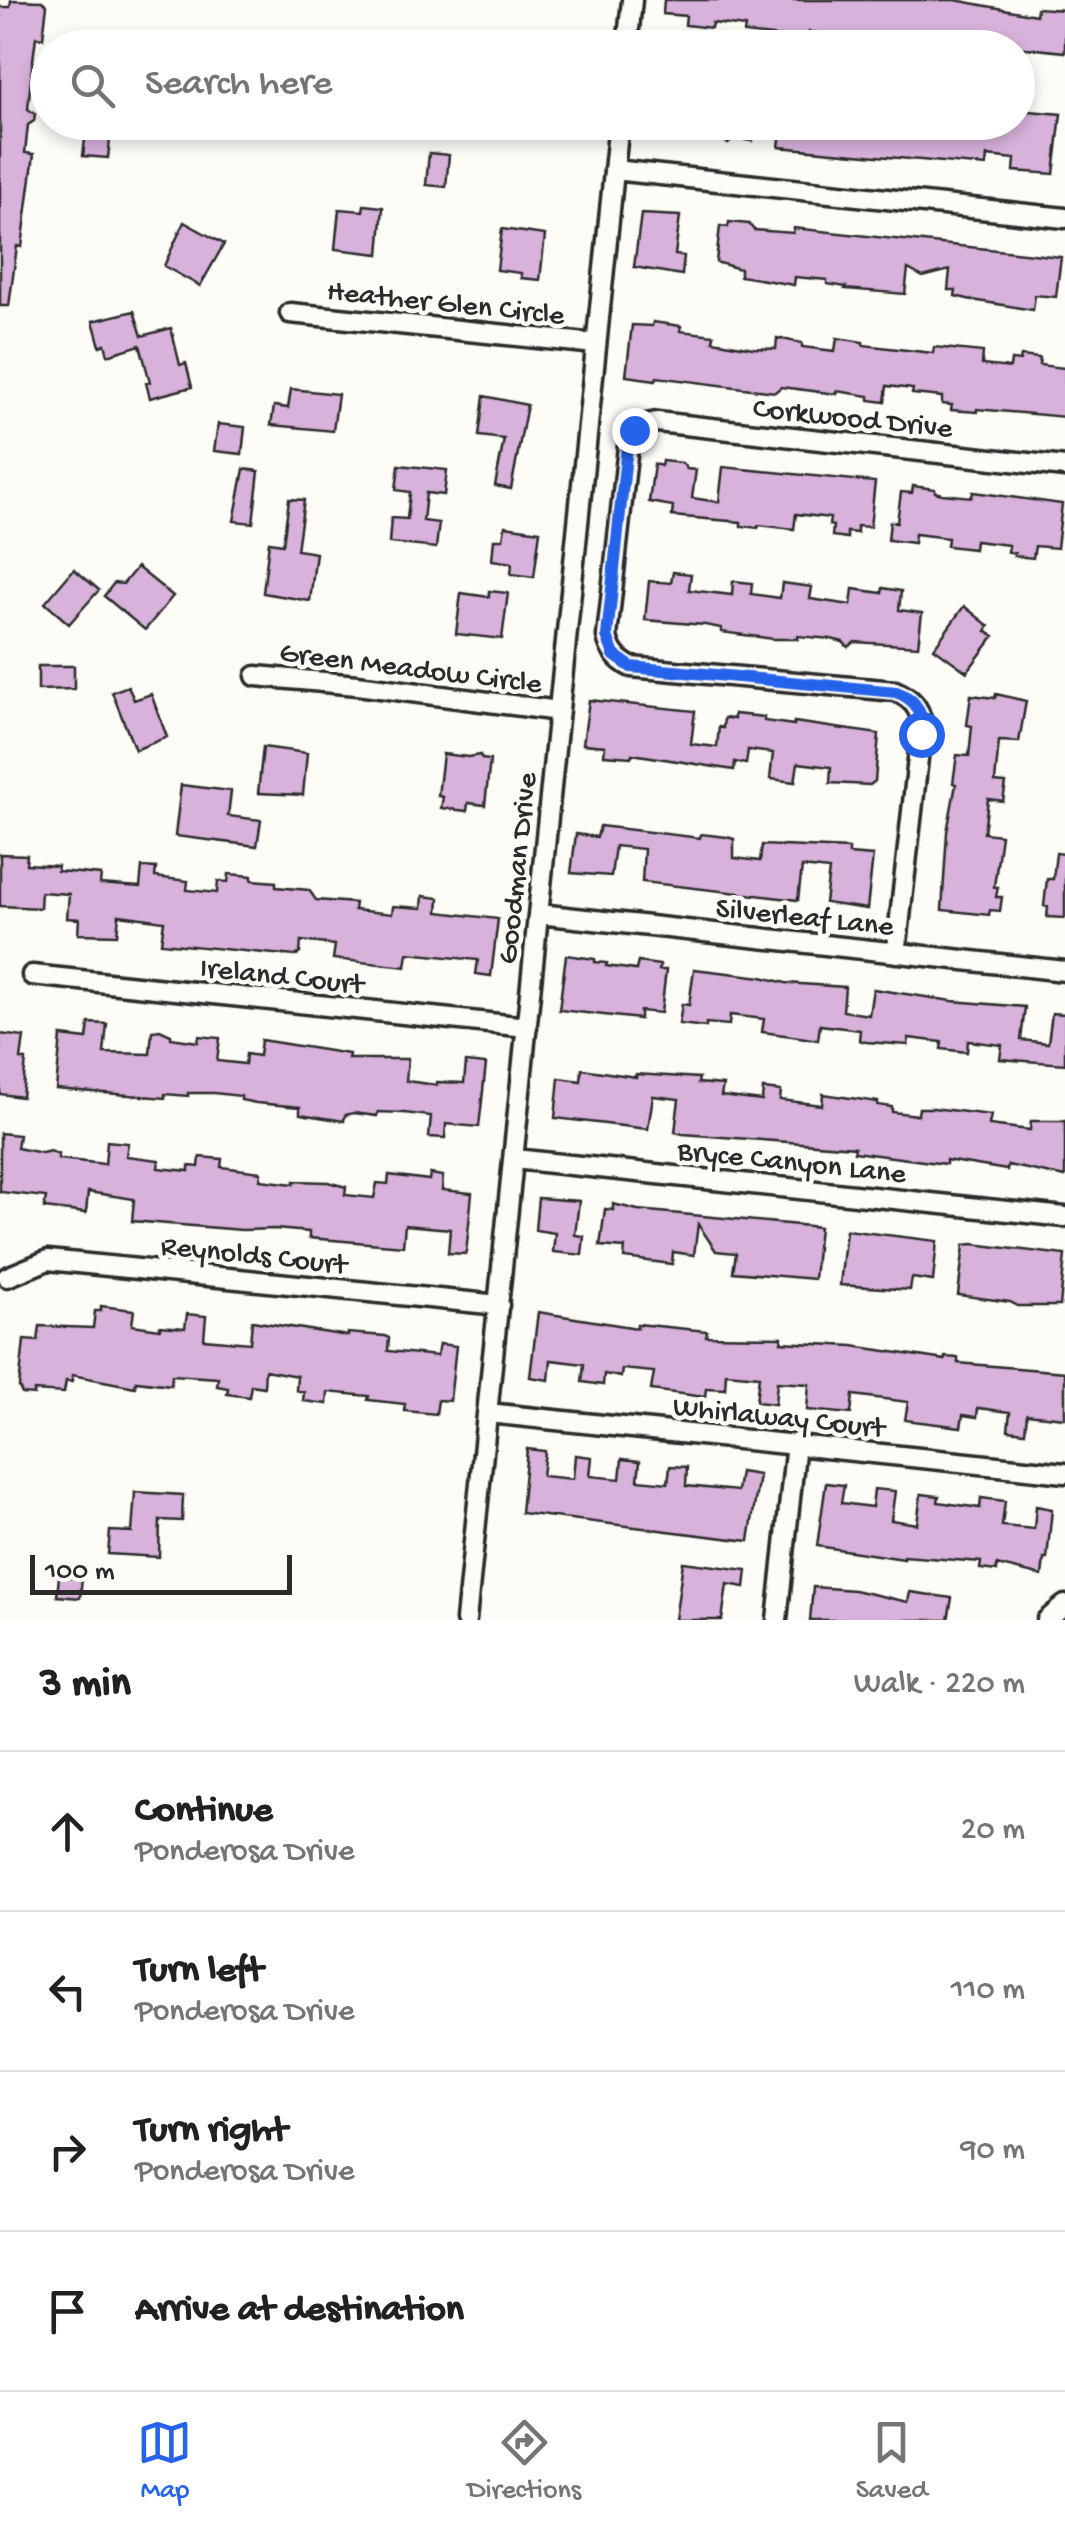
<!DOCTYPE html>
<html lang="en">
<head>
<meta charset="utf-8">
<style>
  :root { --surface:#fff; --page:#f6f6f6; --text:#202124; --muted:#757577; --line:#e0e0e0; --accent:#2563eb }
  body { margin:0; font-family:"Gochi Hand",sans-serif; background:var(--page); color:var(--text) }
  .scale { position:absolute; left:30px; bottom:25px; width:262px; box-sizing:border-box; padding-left:10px; border:5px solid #2b2b2b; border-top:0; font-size:28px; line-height:35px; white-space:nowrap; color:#2b2b2b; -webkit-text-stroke:8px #fdfcf7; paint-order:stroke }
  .stop { position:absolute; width:30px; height:30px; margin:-22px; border:8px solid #2563eb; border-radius:50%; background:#fff }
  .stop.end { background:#2563eb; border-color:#fff; box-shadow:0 2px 10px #0008 }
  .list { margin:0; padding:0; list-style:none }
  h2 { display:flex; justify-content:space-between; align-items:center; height:130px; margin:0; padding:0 40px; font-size:42px }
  h2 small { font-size:32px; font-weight:400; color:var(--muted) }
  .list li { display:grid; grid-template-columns:65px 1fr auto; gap:30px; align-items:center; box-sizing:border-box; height:160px; padding:0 40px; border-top:2px solid var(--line) }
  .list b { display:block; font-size:38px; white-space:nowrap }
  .list p { margin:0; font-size:32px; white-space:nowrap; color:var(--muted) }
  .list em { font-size:32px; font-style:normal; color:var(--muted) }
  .icon { flex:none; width:55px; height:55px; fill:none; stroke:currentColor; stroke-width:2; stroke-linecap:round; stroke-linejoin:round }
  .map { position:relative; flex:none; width:1065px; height:1620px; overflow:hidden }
  .search { position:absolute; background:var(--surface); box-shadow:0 5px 15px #0003; left:30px; right:30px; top:30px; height:110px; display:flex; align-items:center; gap:25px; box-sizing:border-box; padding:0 35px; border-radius:55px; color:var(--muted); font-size:38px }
  .sheet { height:770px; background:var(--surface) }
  nav { display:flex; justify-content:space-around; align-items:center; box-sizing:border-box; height:140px; border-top:2px solid var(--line); background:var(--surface); font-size:28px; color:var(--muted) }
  nav a { display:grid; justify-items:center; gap:5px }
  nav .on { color:var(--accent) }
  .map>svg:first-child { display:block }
  .building { fill:#d8b2db; stroke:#2b2b2b; stroke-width:2.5 }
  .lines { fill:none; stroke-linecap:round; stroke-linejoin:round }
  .minor-casing { stroke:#2b2b2b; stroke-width:25 }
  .minor { stroke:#fdfcf7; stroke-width:18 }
  .route { stroke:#2563eb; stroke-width:12 }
  .labels { text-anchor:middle; stroke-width:9; stroke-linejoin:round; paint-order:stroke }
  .street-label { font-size:30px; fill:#2b2b2b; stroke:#fdfcf7 }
</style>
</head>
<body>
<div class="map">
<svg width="1065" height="1620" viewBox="0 0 1065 1620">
  <rect width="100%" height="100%" fill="#fdfcf7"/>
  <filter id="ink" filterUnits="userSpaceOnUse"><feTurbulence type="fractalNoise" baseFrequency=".01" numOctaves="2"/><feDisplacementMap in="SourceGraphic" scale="20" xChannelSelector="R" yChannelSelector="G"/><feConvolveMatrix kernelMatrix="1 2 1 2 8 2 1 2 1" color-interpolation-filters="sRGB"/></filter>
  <g filter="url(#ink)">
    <!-- building -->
    <path class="building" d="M11,0L42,1L47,5L43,38L36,37L32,68L28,109L35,114L34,121L28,125L25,153L34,154L22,247L17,246L9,306H0V7H10Z
      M664,0H955L1036,15L1037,8L1065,10V52L1026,48H930L931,40L895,36L893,48H842L844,36L809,32L808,40L744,33L745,27L712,23L711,28L685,25L686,16L663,14Z
      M1018,110L1061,114L1054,174L1014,171L1015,159L987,156L986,166L779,147L782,122H984L1010,125L1011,122H1018Z
      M87,122H112L108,158L83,156Z
      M645,122H754L752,141L734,138L728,144L722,138L692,134L687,138L644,132Z
      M429,153L449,155L446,187L426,185Z
      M364,205L383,207L379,254L335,249L339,209L363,211Z
      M641,214L680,216L675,255L684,256L682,275L634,267Z
      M184,222L224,244L200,286L164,266Z
      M729,222L749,224L754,230L793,233L794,228L1061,257L1056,297L1035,295L1033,310L972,300L955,296L956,290H948L950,270L923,277L908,269L905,294L845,289L846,287L827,284V280L795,277L794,285L740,276V269L716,262L720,226L728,227Z
      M502,229L545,235L540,280L521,278V273L497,270Z
      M134,311L142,336L171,328L180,365L186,363L192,387L150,398L146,383L150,382L140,345L108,355L105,344L100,346L93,321Z
      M653,322L681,326L680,331L714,335L713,341L753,348L776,349L777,338L802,343V347L835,351L837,338L863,342V345L933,353L934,347L983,352L982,365L1010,368L1011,360L1020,361L1021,356L1040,358L1039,365L1065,368V417L977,409V412L951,410L952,405L942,404V397L912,394L913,389L887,386L885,402L869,400V396L837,391V394L781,387L775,392L657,377L656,380L626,376L632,325L652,326Z
      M291,389L338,394L333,431L271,425L274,406L288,408Z
      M484,396L527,405L511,489L495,486L504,439L479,436Z
      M218,424L245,427L242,454L214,451Z
      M662,461L682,463L687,469L696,470L692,498L719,502L723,467L875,482L870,527L857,526V533L847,532V538L832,536L833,526L829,525L830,518L796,514L794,529L759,525L758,528L741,526V522L672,516L673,506L649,502L654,464L661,466Z
      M399,465L447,470L444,495L426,493L423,521L439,523L436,548L389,543L391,518L407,519L410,492L396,490Z
      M244,469L259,471L253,523L234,521Z
      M913,486L935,489V492L942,494L972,497L973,492L1062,504L1057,548L1035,546L1033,558L1014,556L1015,553L1008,552L1009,545L975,541L974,549L947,546L948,538L915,534L914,543L888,540L890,522H897L901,492L912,493Z
      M289,499L304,500L297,550L316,553L310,601L263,593L269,542L283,544Z
      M505,526L540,531L534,577L511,574L512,563L492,560L494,539H503Z
      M137,567L173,596L145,630L104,596L114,583L123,584Z
      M74,569L99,590L69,624L45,603Z
      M673,572L691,574L689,590L732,595L733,581L752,583L751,594L780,598L782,583L812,587L810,599L851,605L853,589L882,593L883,588L901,591L899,610L922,613L918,646L855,642L848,647L843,642L831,639L798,636V639H774L721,632V628L705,625L645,620L649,581L671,583Z
      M489,591L508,593L502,639L456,634L461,593L489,597Z
      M964,606L989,626L986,631L994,636L967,672L934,648Z
      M38,666H74V689L38,690Z
      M128,686L134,700L151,694L167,737L135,750L112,692Z
      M996,694L1026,701L1019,742L999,741L995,782L1006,783L1003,801L988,799L984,833L1001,835L994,887H998L996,897H1002L1000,911L990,910L989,915L942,910L947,832L956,784L953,783L957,755L969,756L972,726L967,725L971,695L995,698Z
      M589,700L695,711L691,744L717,747L719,727L723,728L724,718L734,719V714L764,717V721L794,725V722L879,734L875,781L870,785L830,783L831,767L798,763L795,782L770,779L773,753L748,750L746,764L735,762L734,770L632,754L631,757L604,755L605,746L583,744Z
      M263,747L307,753L303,795L258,793Z
      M443,754L468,757L480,755L482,759L490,760L485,805L468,803L467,811L441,808L443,797L438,796Z
      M181,785L231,791L228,816L261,820L257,846L175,836Z
      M600,826L700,838L701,834L727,837L734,839V858L760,861L762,845L849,849V854L873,856L867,909L825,903L829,870L802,867L798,900L642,882L644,849L615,846L611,876L571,873L576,834L597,837Z
      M1056,853L1065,854V918L1047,917L1048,907L1044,906L1047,879H1053Z
      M0,854L27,855L26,864L58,866L57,871L101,875L100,884L140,887L142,867L156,868L155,877L188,881L187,890L217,893L218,881L228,882L229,874L252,876V880L276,882V887L309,890L316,900L355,903L354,910L392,914L393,906L422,908L423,896L439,898L438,912L498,919L491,976L476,974L478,960L408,953L406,967L333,959L335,945L301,941L300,953L295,956L161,943L164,921L119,915L117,935L78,934L79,919L67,918L69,894L41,892L40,908L0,906Z
      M566,955L595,959V962L607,963L606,966L636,970L638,962L660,965L659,970H666L661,1013L640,1011V1019L559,1010Z
      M694,969L762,977L786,983L845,987L843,1011L869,1015L873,989L952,1001L1025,1007L1021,1040L1048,1043L1052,1013L1065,1014V1064L1000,1059L1002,1045L968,1041L967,1052L941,1049L942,1042L909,1038L908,1045L866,1042L859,1040L860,1030L820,1025L818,1040L799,1037L762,1032L764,1019L730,1015L729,1025L706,1023V1027L679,1024L682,1004L689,1005Z
      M89,1023L107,1024L104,1053L150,1054L152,1031L160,1030L171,1035V1038L198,1042L199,1036L220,1038L217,1061L245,1064L246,1054L259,1056L261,1040L349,1054L348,1059H408L406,1081L437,1085V1082L464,1083L466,1062L486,1064L479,1127L446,1124L445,1138L429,1137L431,1116L404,1113L378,1112L377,1116L354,1113L345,1115L344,1121L300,1114V1107L256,1103L241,1100V1096L214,1093H188V1096L165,1094V1098L56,1089L61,1036L87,1039Z
      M0,1034L24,1037L21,1059L26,1060L22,1097L0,1094Z
      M582,1069L636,1077V1074L699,1078L698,1083L723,1085L721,1096L762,1101L763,1089L781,1091L780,1100L822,1105L823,1094L878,1102V1105L892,1107V1112L918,1115L919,1108H933L991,1115L989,1125L1030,1130L1031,1121H1065V1177L1008,1165L1007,1170L946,1160V1164L854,1152L855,1147L683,1134L675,1132L679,1099L653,1096L648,1129L555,1118L559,1078L581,1081Z
      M0,1133L19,1135L17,1148L42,1153L50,1151L58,1154V1159L105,1164L107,1141L128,1143L126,1156L159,1160L158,1168L189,1171V1166L199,1167L200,1157L222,1159L221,1167L261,1172L260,1180L294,1184V1181L328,1182L346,1187L345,1195L374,1198L377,1183L388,1184L389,1175L429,1180L430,1174L443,1176L442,1190L472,1193L466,1254L448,1253L450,1229L405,1225L403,1246L309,1238V1232L275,1229L242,1230L132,1221L134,1199L88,1192L86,1213L44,1208L46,1197L0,1192Z
      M538,1198L579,1201L575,1235L584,1236L582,1255L553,1252L555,1233L535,1230Z
      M613,1204L638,1210L819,1227L814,1279L733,1272L736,1253L716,1251L698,1224L694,1255L673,1252L672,1264L624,1258L625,1248L600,1246L605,1209L613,1210Z
      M846,1230L937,1241L933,1281L912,1278L910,1290L840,1285Z
      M973,1244L1065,1255L1060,1306H1018L1010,1302L958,1295L964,1245Z
      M101,1306L134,1310L132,1325L160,1329V1326L185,1328L187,1314L206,1316L204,1339L250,1343L252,1321L348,1336V1333L385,1336L389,1338L388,1351L437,1356L439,1344L456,1346L450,1401L438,1400L436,1414L404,1411L405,1404L368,1400L369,1396L328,1392L327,1404L303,1401L304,1392L296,1390L297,1376L265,1370L264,1387L251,1385L249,1397L227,1394L228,1388L217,1386L218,1378L172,1375L171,1385L136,1381L135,1387L72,1375V1382L66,1381L64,1393L34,1391V1395L22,1394L19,1387L24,1340L38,1341L40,1326L93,1328L95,1311H101Z
      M538,1312L637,1328V1324L707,1331L706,1336L782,1337L781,1342L853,1346L945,1360V1357L958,1358V1363L1065,1372V1418L1027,1414L1025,1432L1008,1430L1010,1412L978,1408L977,1417L963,1415L961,1427L905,1420L908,1402L853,1395L851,1414L807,1410L809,1384L777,1382L775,1404L756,1402L759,1376L726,1373L725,1389L706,1388L705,1397L651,1390L654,1372L622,1369L621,1377L604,1374L603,1385L582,1382L584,1364L551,1360L549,1380L530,1377Z
      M527,1449L545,1451L542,1476L573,1479L575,1455L592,1457L590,1476L620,1479L622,1459L640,1461L638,1480L668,1483L670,1466L687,1467L686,1486L737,1491L740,1472L759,1475L749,1541L521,1513Z
      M826,1483L844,1485L841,1503L872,1507L874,1489L895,1491L891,1520L917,1524L921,1494L939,1496L938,1502L980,1508L981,1498L1005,1501L1002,1526L1034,1529L1036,1506L1052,1509L1047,1559H1044L1042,1576L997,1565V1571L980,1569L981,1562L904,1556V1559L817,1546Z
      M135,1492L183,1495L182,1521L160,1520L159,1557L108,1554L110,1531L132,1532Z
      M683,1562L747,1570L745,1587L727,1584L722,1620H675Z
      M59,1576L82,1578L80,1598L57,1596Z
      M813,1587L854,1590L908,1602L910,1592L952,1598L948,1620H810Z"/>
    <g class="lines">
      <!-- minor casing -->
      <g class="minor-casing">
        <path id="minor" d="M627,48L632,0
          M614,170L1065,218
          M290,313L596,344
          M256,676L357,685L559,711
          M539,914L1065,971
          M896,953L922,723C919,706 911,698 895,691L631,667C617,660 610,651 607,636L629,438L641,425L657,422L1065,467
          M32,975L527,1027
          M514,1159L1065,1217
          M7,1277L48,1260L499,1305
          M488,1413L1065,1473
          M466,1620L619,122
          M777,1620L796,1443
          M1047,1620L1065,1605"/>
      </g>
      <!-- minor -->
      <use href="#minor" class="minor"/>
    </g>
  </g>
  <g class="lines" filter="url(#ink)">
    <!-- route -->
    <path class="route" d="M634,430L627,446L607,636L614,655L631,667L896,692C916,699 924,713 921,734"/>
  </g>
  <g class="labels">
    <!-- street labels -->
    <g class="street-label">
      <text transform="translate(446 301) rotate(6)" y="10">Heather Glen Circle</text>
      <text transform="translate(853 416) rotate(6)" y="10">Corkwood Drive</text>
      <text transform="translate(411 666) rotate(7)" y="10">Green Meadow Circle</text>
      <text transform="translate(515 868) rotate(-84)" y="10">Goodman Drive</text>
      <text transform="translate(805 915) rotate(6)" y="10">Silverleaf Lane</text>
      <text transform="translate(282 974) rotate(6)" y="10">Ireland Court</text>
      <text transform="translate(792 1160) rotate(6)" y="10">Bryce Canyon Lane</text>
      <text transform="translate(254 1253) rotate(6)" y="10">Reynolds Court</text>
      <text transform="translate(779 1415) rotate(6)" y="10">Whirlaway Court</text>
    </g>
  </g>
</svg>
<div class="scale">100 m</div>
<div class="stop" style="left:921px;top:734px"></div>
<div class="stop end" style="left:634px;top:430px"></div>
<div class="search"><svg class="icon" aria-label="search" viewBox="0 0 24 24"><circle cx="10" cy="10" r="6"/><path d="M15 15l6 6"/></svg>Search here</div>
</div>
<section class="sheet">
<h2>3 min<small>Walk · 220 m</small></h2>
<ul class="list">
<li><svg class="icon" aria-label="ahead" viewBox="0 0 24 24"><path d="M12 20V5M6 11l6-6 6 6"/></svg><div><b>Continue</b><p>Ponderosa Drive</p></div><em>20 m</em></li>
<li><svg class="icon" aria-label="left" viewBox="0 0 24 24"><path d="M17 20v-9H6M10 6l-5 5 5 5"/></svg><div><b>Turn left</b><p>Ponderosa Drive</p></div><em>110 m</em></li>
<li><svg class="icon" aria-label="right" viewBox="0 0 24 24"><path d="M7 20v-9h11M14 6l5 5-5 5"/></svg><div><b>Turn right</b><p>Ponderosa Drive</p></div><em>90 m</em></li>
<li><svg class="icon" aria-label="arrive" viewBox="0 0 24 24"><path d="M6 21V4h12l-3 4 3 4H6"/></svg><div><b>Arrive at destination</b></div></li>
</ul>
</section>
<nav>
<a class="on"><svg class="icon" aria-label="map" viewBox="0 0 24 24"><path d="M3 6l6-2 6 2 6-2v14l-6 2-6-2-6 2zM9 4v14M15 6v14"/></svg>Map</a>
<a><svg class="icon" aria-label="directions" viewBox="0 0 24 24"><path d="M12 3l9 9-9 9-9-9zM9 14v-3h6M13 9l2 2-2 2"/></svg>Directions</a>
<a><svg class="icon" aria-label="saved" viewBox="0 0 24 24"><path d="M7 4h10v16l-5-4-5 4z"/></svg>Saved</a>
</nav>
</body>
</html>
